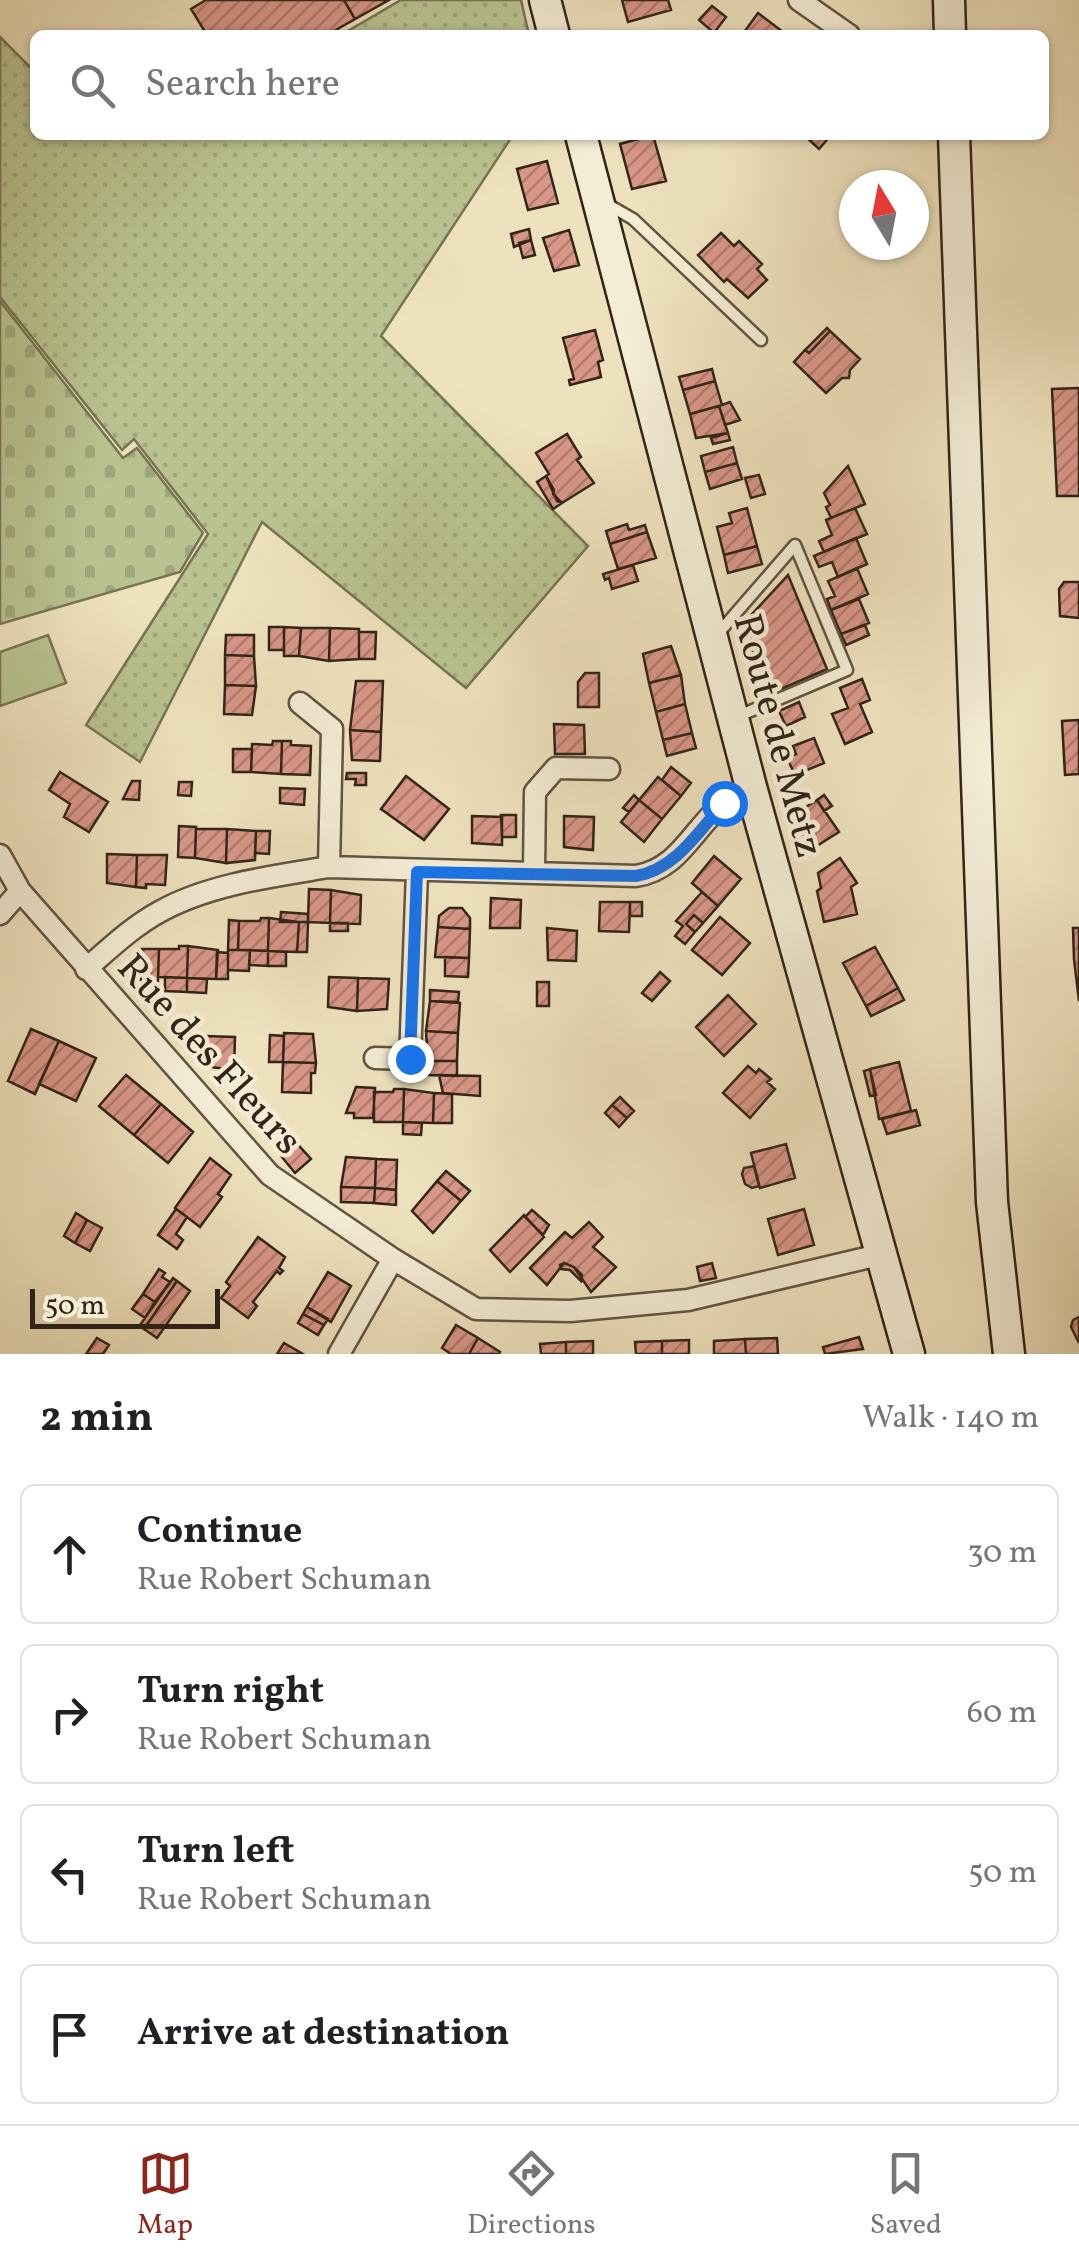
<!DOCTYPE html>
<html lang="en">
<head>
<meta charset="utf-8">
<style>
  :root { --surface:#fff; --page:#f6f6f6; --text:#202124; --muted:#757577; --line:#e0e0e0; --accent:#8f2418 }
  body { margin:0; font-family:Vollkorn,serif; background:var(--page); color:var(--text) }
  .compass { position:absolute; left:839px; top:170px; width:90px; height:90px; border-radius:50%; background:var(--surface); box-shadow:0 2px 8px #0004; rotate:350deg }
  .scale { position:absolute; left:30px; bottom:25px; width:190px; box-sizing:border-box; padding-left:10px; border:5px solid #322417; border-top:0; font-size:28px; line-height:35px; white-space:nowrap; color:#322417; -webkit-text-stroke:8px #f4ecd5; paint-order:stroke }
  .stop { position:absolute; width:30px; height:30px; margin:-22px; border:8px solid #1a73e8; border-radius:50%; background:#fff }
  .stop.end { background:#1a73e8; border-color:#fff; box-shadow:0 2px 10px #0008 }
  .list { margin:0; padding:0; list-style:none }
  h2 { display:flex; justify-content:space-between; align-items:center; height:130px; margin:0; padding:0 40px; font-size:42px }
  h2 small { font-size:32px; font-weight:400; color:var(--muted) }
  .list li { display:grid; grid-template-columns:65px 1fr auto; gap:30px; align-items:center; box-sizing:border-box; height:140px; margin:0 20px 20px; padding:0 20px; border:2px solid var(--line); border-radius:15px }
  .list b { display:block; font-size:38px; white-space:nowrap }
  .list p { margin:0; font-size:32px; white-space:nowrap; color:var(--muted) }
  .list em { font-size:32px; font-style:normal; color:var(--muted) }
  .icon { flex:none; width:55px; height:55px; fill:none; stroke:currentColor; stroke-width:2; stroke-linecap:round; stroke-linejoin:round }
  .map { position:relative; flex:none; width:1079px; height:1354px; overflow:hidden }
  .search { position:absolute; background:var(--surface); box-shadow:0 2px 8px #0004; left:30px; right:30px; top:30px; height:110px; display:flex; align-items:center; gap:25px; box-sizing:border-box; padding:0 35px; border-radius:15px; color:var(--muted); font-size:38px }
  .sheet { height:770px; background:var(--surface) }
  nav { display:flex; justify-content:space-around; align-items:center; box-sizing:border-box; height:140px; border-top:2px solid var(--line); background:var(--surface); font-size:28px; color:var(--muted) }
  nav a { display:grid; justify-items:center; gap:5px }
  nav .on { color:var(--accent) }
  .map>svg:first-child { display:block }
  .green { fill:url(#green-dots); stroke:#767454; stroke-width:2.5 }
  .cemetery { fill:url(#cemetery-stones); stroke:#767454; stroke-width:2.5 }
  .pitch { fill:#b9c391; stroke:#767454; stroke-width:2.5 }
  .building { fill:url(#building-hatch); stroke:#322417; stroke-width:2.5 }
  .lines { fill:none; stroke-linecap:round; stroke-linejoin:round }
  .lane-casing { stroke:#615441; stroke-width:15 }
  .street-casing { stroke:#615441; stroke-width:25 }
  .secondary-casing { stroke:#322417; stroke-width:35 }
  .lane { stroke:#f4ecd5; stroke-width:10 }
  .street { stroke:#f4ecd5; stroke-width:20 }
  .secondary { stroke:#f4ecd5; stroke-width:30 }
  .route { stroke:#1a73e8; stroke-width:12 }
  .labels { text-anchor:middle; stroke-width:9; stroke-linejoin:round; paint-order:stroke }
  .street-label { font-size:40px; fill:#322417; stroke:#f4ecd5 }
</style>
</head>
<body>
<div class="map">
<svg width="1079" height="1354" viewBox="0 0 1079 1354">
  <defs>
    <pattern id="green-dots" width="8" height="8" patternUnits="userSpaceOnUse" patternTransform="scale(2.5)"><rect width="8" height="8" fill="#b9c391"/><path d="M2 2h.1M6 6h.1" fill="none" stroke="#a0a77c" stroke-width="1.8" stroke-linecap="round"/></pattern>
    <pattern id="cemetery-stones" width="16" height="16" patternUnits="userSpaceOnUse" patternTransform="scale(2.5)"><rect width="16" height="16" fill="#b9c391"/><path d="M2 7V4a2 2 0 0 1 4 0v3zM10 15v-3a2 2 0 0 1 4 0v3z" fill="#a0a77c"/></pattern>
    <pattern id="building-hatch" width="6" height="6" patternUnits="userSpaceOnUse" patternTransform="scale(2.5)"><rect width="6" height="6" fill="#d99788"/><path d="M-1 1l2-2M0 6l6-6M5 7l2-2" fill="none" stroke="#b17b6e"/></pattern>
  </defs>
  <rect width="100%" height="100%" fill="#eee2be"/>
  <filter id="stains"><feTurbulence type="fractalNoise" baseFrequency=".002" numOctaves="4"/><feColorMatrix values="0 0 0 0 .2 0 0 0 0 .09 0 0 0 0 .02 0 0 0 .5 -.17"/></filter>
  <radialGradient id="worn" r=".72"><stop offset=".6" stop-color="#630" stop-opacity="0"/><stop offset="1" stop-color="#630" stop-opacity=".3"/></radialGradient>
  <!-- green -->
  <path class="green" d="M401,0H521L529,35H341Z
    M0,37L35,72V135H513L381,336L588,546L466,688L262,522L140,762L86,725L208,534L134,439L122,450L0,297Z"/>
  <!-- cemetery -->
  <path class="cemetery" d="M0,301L123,458L137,448L203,533L180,572L0,624Z"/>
  <!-- pitch -->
  <path class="pitch" d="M48,635L66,683L0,706V652Z"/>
  <!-- building -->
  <path class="building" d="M206,0H344L355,19L327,35H207L191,9Z
    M344,0H389L355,19Z
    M622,0H668L671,10L628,22Z
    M712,6L726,17L714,33L699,20Z
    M758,13L787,35H742Z
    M653,135L666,181L632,189L620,144Z
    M804,135H831L819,149Z
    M547,161L558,203L528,210L517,169Z
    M529,229L531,240L514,247L511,234Z
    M569,230L579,265L554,271L543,238Z
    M721,233L734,246L739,241L762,264L757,269L767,280L748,298L727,279L724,282L698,255Z
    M531,240L535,255L523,258L519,243Z
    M827,328L830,331L809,353L805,350Z
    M595,330L603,360L598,362L601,377L570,385L569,380L574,379L563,338Z
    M830,331L860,359L850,370L849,378H842L826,393L794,362L805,350L809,353Z
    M712,369L715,381L683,390L679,377Z
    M715,381L722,405L690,414L683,390Z
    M1079,388V496H1057L1052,389Z
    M730,402L740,420L725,425L719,406Z
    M719,406L728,433L696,438L690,414Z
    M728,433L730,440L713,444L711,438Z
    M567,434L581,457L577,460L594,483L562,503L553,494L554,490L546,476L549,474L536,453Z
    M733,447L737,463L705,472L701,456Z
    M737,463L742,479L710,489L705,472Z
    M848,466L865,504L831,518L826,507L830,505L824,493Z
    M759,475L765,494L751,498L745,478Z
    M546,476L557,501L562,503L553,509L537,482Z
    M747,508L757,546L724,555L717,527L732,523L729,513Z
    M855,508L867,534L824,552L819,541L832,535L826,520Z
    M627,524L629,530L645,525L647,532L610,544L606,531Z
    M647,532L656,558L618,569L610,544Z
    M856,538L867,564L838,577L832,562L819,567L814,556Z
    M757,546L762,564L728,573L724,555Z
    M633,565L638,581L612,589L609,578L605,580L603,574Z
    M857,568L868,594L831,610L827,599L835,596L828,581Z
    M788,575L827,669L770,694L742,625Z
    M1064,582H1079V618L1060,616L1059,589Z
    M859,599L869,623L841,634L831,610Z
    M865,625L869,635L846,645L841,634Z
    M269,627H284V650H269Z
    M284,627L301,628L299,656H284Z
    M301,628H330L329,661L299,656Z
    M330,628L359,629V659L329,661Z
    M359,632H376L375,659H359Z
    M226,635H254V656L225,655Z
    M671,646L681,675L649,683L643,654Z
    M225,655L254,656L256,686L225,685Z
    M585,673H599V707H578V682Z
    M681,675L685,704L656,712L649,683Z
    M862,679L870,700L860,704L872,732L845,744L832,714L848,708L840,688Z
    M356,681H383L381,732L350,730Z
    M225,685L256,686L252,715L224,714Z
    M799,702L805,717L786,726L779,711Z
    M685,704L692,733L663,740L656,712Z
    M1079,720V774L1065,775L1062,721Z
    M554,724L584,725L585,754H555Z
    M350,730L381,732L380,761L352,760Z
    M692,733L696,748L667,756L663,740Z
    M814,738L824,763L795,775L787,758L796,754L793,746Z
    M273,741H282L281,774L251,772L252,744L272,745Z
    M282,741H291V745L311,746L310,775L281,774Z
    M233,749H252L251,772H233Z
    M671,767L691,783L681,796L662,780Z
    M60,772L108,802L89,832L64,817L70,804L49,790Z
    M347,773H366V785H355L356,779H346Z
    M406,776L449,809L424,840L381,809Z
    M658,777L681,796L662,819L639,800Z
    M132,781H140L139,800L123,799Z
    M179,782H192L191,796L178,795Z
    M280,788L305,789L304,805L280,803Z
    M634,795L639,800L629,812L623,808Z
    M824,795L832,806L824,811L817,800Z
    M639,800L662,819L644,842L621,822Z
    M817,800L839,832L812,849L792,816Z
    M501,815H516V837H502Z
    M472,816L502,817V845L472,843Z
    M564,816L594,817L593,850L564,847Z
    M179,826L196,827L195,858L178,857Z
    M196,829H227L226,863L195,858Z
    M227,829L256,831L255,860L226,863Z
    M256,831H270L269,854L255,853Z
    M107,854L137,855L136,887L107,883Z
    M137,855H167L165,885L146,884V888L136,887Z
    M714,856L741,879L718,906L692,883Z
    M840,858L857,883L851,887L857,914L824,922L817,891L821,888L818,873Z
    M309,889L331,890L330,923L308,922Z
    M331,890L361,895L360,924L330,923Z
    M702,892L718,906L703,923L694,915L686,924L695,932L685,944L675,936L683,926L676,921Z
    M491,898L521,900L520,928H490Z
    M600,902H630L629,932L599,931Z
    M630,902H642V916H630Z
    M449,908H462L470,918V929L438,927L439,916Z
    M281,912L308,914V922H280Z
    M694,915L703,923L695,932L686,924Z
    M720,917L750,943L722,975L692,950Z
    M261,918H269L268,951L238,950L239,921H260Z
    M269,918L299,922L297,952L268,951Z
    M229,920L239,921L238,950H228Z
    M299,922H308L307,952H297Z
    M330,923H348V931H330Z
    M438,927L470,929L469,958L435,957Z
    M547,928L577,931L576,961L548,960Z
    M1073,928H1079V1001L1074,959Z
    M179,946H188L187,978L158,977L159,949H179Z
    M188,946L218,950L216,979L187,978Z
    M875,947L898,988L866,1006L843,963Z
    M142,949H159L158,981L141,980Z
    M228,950H250L249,971L228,970Z
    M250,950L268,951V966L249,965Z
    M268,951L286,952V966H268Z
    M217,952L228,953V979H216Z
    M445,957L469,958L468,977L445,976Z
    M660,972L670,981L652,1001L642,993Z
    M165,977L187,978V992L165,991Z
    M329,977L358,978L357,1011L328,1007Z
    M187,978L207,979L206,993L187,992Z
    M358,978L389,979L387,1009L357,1011Z
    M537,982H549V1006H537Z
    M898,988L904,1000L871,1016L866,1006Z
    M430,990L459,992L458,1002L430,1001Z
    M728,995L756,1024L724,1056L696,1027Z
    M430,1001L460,1003L458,1033L426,1031Z
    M31,1029L59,1041L35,1094L8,1081Z
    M426,1031L458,1033L457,1061H428Z
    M284,1033L313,1034L316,1063L283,1062Z
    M270,1035L284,1036L283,1062H269Z
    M205,1036L235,1037L234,1070L203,1066Z
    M59,1041L96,1058L76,1101L39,1084Z
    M428,1061H457V1076L428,1075Z
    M283,1062L316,1063L315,1073H311V1093L282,1092Z
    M899,1062L911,1111L879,1119L870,1069Z
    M748,1066L756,1073L759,1069L771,1079L767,1082L775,1089L750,1118L723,1093Z
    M870,1069L876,1095L870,1096L864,1071Z
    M126,1075L161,1104L134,1135L99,1106Z
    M439,1075L480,1076V1096L443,1093Z
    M356,1087L375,1088L373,1118H354V1113H346Z
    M394,1089H404L403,1122H374V1092H393Z
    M404,1089L434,1093L433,1123L403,1122Z
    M434,1093L452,1094V1123H433Z
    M620,1097L634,1111L627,1118L612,1105Z
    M161,1104L193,1132L168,1163L134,1135Z
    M612,1105L627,1118L619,1127L605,1113Z
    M916,1110L920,1125L887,1134L882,1119Z
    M403,1122L422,1123L421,1135L403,1134Z
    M292,1138L311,1159L295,1173L277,1151Z
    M786,1144L795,1178L760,1188L751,1153Z
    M346,1157L376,1159L375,1188L341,1187Z
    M210,1158L231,1175L218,1194L222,1197L200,1227L175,1208Z
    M376,1159L397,1160L396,1190L375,1188Z
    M754,1166L759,1186L752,1188L745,1184L742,1174L744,1168Z
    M446,1171L470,1191L461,1201L437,1181Z
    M437,1181L461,1201L433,1233L412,1211Z
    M341,1187L375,1188L374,1203L341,1202Z
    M375,1188L396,1190V1205L374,1203Z
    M176,1209L187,1217L176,1234L183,1240L177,1249L158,1235Z
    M804,1209L814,1245L778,1255L768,1219Z
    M532,1210L549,1225L543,1235L525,1217Z
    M76,1213L87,1220L75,1243L64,1236Z
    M524,1215L544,1237L510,1272L490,1250Z
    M87,1220L102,1228L90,1251L75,1243Z
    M589,1222L603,1237L593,1247L616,1267L591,1292L574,1267L564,1263L547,1285L530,1268L565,1232L572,1238Z
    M258,1237L285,1257L279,1268L283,1271L280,1274L277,1271L253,1302L257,1306L248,1318L221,1298L230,1286L226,1282Z
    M564,1263L574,1267L582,1275L581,1281L570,1270L561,1269L560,1265Z
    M712,1263L716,1278L700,1281L697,1267Z
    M159,1269L165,1273L162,1277L170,1282L155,1302L143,1294Z
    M328,1272L351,1286L331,1322L307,1307Z
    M173,1278L177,1281L144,1329L140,1325Z
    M177,1281L190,1291L157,1338L144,1329Z
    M143,1294L155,1302L145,1318L132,1309Z
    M307,1307L328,1319L324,1325L303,1314Z
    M303,1314L324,1325L318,1335L298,1323Z
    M1079,1317V1343L1071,1327L1073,1320Z
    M456,1325L478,1338L469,1354H451L442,1348Z
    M859,1337L863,1349L825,1354L823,1347Z
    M97,1338L109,1345L103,1354H86Z
    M478,1338L500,1352L499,1354H469Z
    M777,1338L778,1354H746L745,1339Z
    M745,1339L746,1354H714V1341Z
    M689,1340V1354H662V1341Z
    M593,1341V1354H566V1342Z
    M662,1341V1354H636L635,1342Z
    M566,1342V1354H541L540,1344Z
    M284,1343L303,1354H277Z"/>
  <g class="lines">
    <!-- lane casing -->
    <g class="lane-casing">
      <path id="lane" d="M607,204L633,219L761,340
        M716,636L795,545L847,670L734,718"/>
    </g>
    <!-- street casing -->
    <g class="street-casing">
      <path id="street" d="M799,0L849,35
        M300,703L332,729L329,867
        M0,855L20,891L270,1175L393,1259L476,1309L570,1311L688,1300L883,1254
        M534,873L535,792L556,768L609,769
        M0,914L20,891
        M86,969C110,948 133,926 161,911C210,884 275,876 329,867L636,876C679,869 692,830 723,804C731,797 742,792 751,787
        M375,1058L410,1059L417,872
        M339,1354L393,1259"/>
    </g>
    <!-- secondary casing -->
    <g class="secondary-casing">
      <path id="secondary" d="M545,0L554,35
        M949,0L950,35
        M581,135L751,787L909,1354
        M954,135L992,1202L1009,1354"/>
    </g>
    <!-- lane -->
    <use href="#lane" class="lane"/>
    <!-- street -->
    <use href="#street" class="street"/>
    <!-- secondary -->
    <use href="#secondary" class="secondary"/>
  </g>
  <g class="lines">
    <!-- route -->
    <path class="route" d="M410,1059L417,872L636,876C676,869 698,832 724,803"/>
  </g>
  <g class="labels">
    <!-- street labels -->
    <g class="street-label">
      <text transform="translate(780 735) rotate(75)" y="14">Route de Metz</text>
      <text transform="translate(211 1053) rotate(48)" y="14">Rue des Fleurs</text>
    </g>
  </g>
  <rect width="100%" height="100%" filter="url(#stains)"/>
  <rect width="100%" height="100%" fill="url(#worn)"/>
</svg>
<svg class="compass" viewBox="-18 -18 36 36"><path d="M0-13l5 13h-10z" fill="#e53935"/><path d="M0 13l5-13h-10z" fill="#757577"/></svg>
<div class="scale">50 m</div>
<div class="stop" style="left:724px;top:803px"></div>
<div class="stop end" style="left:410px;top:1059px"></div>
<div class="search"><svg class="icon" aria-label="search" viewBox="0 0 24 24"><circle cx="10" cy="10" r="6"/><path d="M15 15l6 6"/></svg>Search here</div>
</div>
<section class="sheet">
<h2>2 min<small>Walk · 140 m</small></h2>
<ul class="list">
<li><svg class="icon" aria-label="ahead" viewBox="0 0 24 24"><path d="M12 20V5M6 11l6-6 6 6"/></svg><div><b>Continue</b><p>Rue Robert Schuman</p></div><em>30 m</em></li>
<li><svg class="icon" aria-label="right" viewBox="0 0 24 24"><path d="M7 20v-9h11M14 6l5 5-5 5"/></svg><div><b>Turn right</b><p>Rue Robert Schuman</p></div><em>60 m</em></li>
<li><svg class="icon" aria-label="left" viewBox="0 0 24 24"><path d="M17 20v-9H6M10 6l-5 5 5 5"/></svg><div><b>Turn left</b><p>Rue Robert Schuman</p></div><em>50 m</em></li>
<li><svg class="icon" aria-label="arrive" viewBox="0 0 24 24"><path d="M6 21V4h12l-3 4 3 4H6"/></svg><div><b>Arrive at destination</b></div></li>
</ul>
</section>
<nav>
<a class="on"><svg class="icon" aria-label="map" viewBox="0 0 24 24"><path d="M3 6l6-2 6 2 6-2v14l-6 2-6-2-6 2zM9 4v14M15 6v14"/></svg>Map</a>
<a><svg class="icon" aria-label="directions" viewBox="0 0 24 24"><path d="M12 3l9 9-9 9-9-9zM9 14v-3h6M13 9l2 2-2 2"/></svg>Directions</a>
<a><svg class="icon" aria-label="saved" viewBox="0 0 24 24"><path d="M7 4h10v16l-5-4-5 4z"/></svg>Saved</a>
</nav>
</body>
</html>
